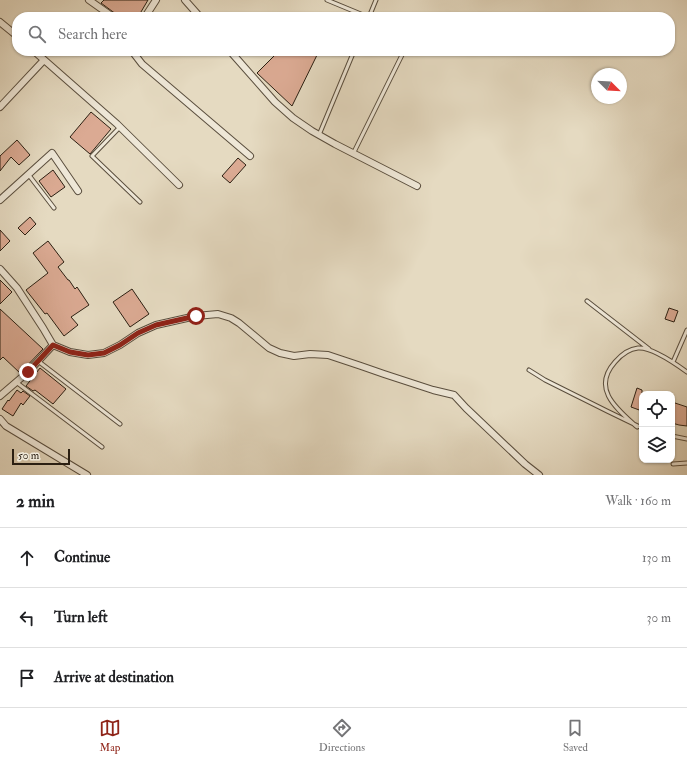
<!DOCTYPE html>
<html lang="en">
<head>
<meta charset="utf-8">
<style>
  :root { --surface:#fff; --page:#f2f2f2; --text:#202124; --muted:#757577; --line:#e0e0e0; --accent:#8f2418 }
  body { margin:0; font-family:"IM FELL Double Pica",serif; background:var(--page); color:var(--text) }
  .controls { position:absolute; right:12px; bottom:12px; display:grid; overflow:hidden; border-radius:8px; box-shadow:0 1px 3px #0004 }
  .controls button { width:36px; height:36px; display:grid; place-items:center; padding:0; border:0; border-bottom:1px solid var(--line); background:var(--surface); color:var(--text); font:20px sans-serif }
  .compass { position:absolute; left:591px; top:68px; width:36px; height:36px; border-radius:50%; background:var(--surface); box-shadow:0 1px 3px #0004; rotate:114deg }
  .scale { position:absolute; left:12px; bottom:10px; width:58px; box-sizing:border-box; padding-left:4px; border:2px solid #2b1f12; border-top:0; font-size:11px; line-height:14px; white-space:nowrap; color:#2b1f12; -webkit-text-stroke:3px #eee7d7; paint-order:stroke }
  .stop { position:absolute; width:12px; height:12px; margin:-9px; border:3px solid #8f2418; border-radius:50%; background:#fff }
  .stop.end { background:#8f2418; border-color:#fff; box-shadow:0 1px 4px #0008 }
  .list { margin:0; padding:0; list-style:none }
  h2 { display:flex; justify-content:space-between; align-items:center; height:52px; margin:0; padding:0 16px; font-size:17px }
  h2 small { font-size:13px; font-weight:400; color:var(--muted) }
  .list li { display:grid; grid-template-columns:26px 1fr auto; gap:12px; align-items:center; box-sizing:border-box; height:60px; padding:0 16px; border-top:1px solid var(--line) }
  .list b { display:block; font-size:15px; white-space:nowrap }
  .list em { font-size:13px; font-style:normal; color:var(--muted) }
  .icon { flex:none; width:22px; height:22px; fill:none; stroke:currentColor; stroke-width:2; stroke-linecap:round; stroke-linejoin:round }
  .map { position:relative; flex:none; width:687px; height:475px; overflow:hidden }
  .search { position:absolute; background:var(--surface); box-shadow:0 1px 3px #0004; left:12px; right:12px; top:12px; height:44px; display:flex; align-items:center; gap:10px; box-sizing:border-box; padding:0 14px; border-radius:16px; color:var(--muted); font-size:15px }
  .sheet { height:232px; background:var(--surface) }
  nav { display:flex; justify-content:space-around; align-items:center; box-sizing:border-box; height:56px; border-top:1px solid var(--line); background:var(--surface); font-size:11px; color:var(--muted) }
  nav a { display:grid; justify-items:center; gap:2px }
  nav .on { color:var(--accent) }
  .map>svg:first-child { display:block }
  .building { fill:#dbaa93; stroke:#2b1f12 }
  .lines { fill:none; stroke-linecap:round; stroke-linejoin:round }
  .lane-casing { stroke:#5a4e3e; stroke-width:5 }
  .street-casing { stroke:#5a4e3e; stroke-width:8 }
  .lane { stroke:#eee7d7; stroke-width:3 }
  .street { stroke:#eee7d7; stroke-width:6 }
  .route { stroke:#8f2418; stroke-width:5 }
</style>
</head>
<body>
<div class="map">
<svg width="687" height="475" viewBox="0 0 687 475">
  <rect width="100%" height="100%" fill="#e5dac1"/>
  <filter id="stains"><feTurbulence type="fractalNoise" baseFrequency=".005" numOctaves="4"/><feColorMatrix values="0 0 0 0 .2 0 0 0 0 .09 0 0 0 0 .02 0 0 0 .5 -.17"/></filter>
  <radialGradient id="worn" r=".72"><stop offset=".6" stop-color="#630" stop-opacity="0"/><stop offset="1" stop-color="#630" stop-opacity=".3"/></radialGradient>
  <!-- building -->
  <path class="building" d="M104,0H148L138,17H120L101,3Z
    M279,51H319L292,106L257,73Z
    M91,112L111,129L90,154L70,137Z
    M17,140L30,155L19,165L11,157L0,171V156Z
    M238,158L246,165L230,183L222,176Z
    M53,170L65,187L51,197L39,181Z
    M30,217L36,224L25,235L18,228Z
    M0,230L10,241L0,251Z
    M48,241L64,262L58,267L68,280H69L75,289L77,287L89,305L71,317L78,325L64,336L47,313L45,314L26,290L48,273L33,253Z
    M0,280L12,292L0,304Z
    M132,289L149,314L130,327L113,302Z
    M669,308L678,311L674,322L665,319Z
    M0,309L43,349L20,373L3,357L0,360Z
    M40,368L66,389L53,404L35,390L33,391L26,386Z
    M637,388L642,390V411L631,407Z
    M17,390L21,393L23,391L30,396L23,405L21,403L13,416L2,409L8,400L9,401Z
    M672,402L687,407V426L679,425L672,423Z"/>
  <g class="lines">
    <!-- lane casing -->
    <g class="lane-casing">
      <path id="lane" d="M327,0L368,17
        M369,17L376,0
        M120,127L92,156L140,202
        M319,135L354,51
        M353,154L404,51
        M28,174L54,208
        M587,301L649,349
        M38,361L120,424
        M673,362L687,330
        M529,370L545,380L607,411L642,428
        M16,382L102,447
        M637,427C617,409 591,389 615,362C621,355 628,349 638,348C652,347 676,364 687,372
        M672,436L687,439
        M673,464L687,463"/>
    </g>
    <!-- street casing -->
    <g class="street-casing">
      <path id="street" d="M89,0L113,17
        M185,0L200,17
        M145,17L156,0
        M0,22L17,36
        M34,51L117,124L179,185
        M132,51L142,64L250,156
        M230,51L275,102L293,118L312,131L335,144L417,186
        M0,107L44,60
        M0,200L52,153L78,191
        M0,269L17,288L43,328L53,345
        M0,396L28,372L53,345L70,352L88,355L104,353L120,345L138,333L156,325L196,316L218,314L231,318L239,323L269,348L280,353L294,356L310,354L328,355L361,366L384,374L433,390L454,395L466,408L525,464L539,475
        M0,419L6,426L87,475"/>
    </g>
    <!-- lane -->
    <use href="#lane" class="lane"/>
    <!-- street -->
    <use href="#street" class="street"/>
  </g>
  <g class="lines">
    <!-- route -->
    <path class="route" d="M28,372L53,345L70,352L88,355L104,353L120,345L138,333L156,325L196,316"/>
  </g>
  <rect width="100%" height="100%" filter="url(#stains)"/>
  <rect width="100%" height="100%" fill="url(#worn)"/>
</svg>
<div class="controls">
<button><svg class="icon" aria-label="locate" viewBox="0 0 24 24"><circle cx="12" cy="12" r="6"/><path d="M12 2v4M12 18v4M2 12h4M18 12h4"/></svg></button>
<button><svg class="icon" aria-label="layers" viewBox="0 0 24 24"><path d="M12 4l9 5-9 5-9-5zM3 14l9 5 9-5"/></svg></button>
</div>
<svg class="compass" viewBox="-18 -18 36 36"><path d="M0-13l5 13h-10z" fill="#e53935"/><path d="M0 13l5-13h-10z" fill="#757577"/></svg>
<div class="scale">50 m</div>
<div class="stop" style="left:196px;top:316px"></div>
<div class="stop end" style="left:28px;top:372px"></div>
<div class="search"><svg class="icon" aria-label="search" viewBox="0 0 24 24"><circle cx="10" cy="10" r="6"/><path d="M15 15l6 6"/></svg>Search here</div>
</div>
<section class="sheet">
<h2>2 min<small>Walk · 160 m</small></h2>
<ul class="list">
<li><svg class="icon" aria-label="ahead" viewBox="0 0 24 24"><path d="M12 20V5M6 11l6-6 6 6"/></svg><div><b>Continue</b></div><em>130 m</em></li>
<li><svg class="icon" aria-label="left" viewBox="0 0 24 24"><path d="M17 20v-9H6M10 6l-5 5 5 5"/></svg><div><b>Turn left</b></div><em>30 m</em></li>
<li><svg class="icon" aria-label="arrive" viewBox="0 0 24 24"><path d="M6 21V4h12l-3 4 3 4H6"/></svg><div><b>Arrive at destination</b></div></li>
</ul>
</section>
<nav>
<a class="on"><svg class="icon" aria-label="map" viewBox="0 0 24 24"><path d="M3 6l6-2 6 2 6-2v14l-6 2-6-2-6 2zM9 4v14M15 6v14"/></svg>Map</a>
<a><svg class="icon" aria-label="directions" viewBox="0 0 24 24"><path d="M12 3l9 9-9 9-9-9zM9 14v-3h6M13 9l2 2-2 2"/></svg>Directions</a>
<a><svg class="icon" aria-label="saved" viewBox="0 0 24 24"><path d="M7 4h10v16l-5-4-5 4z"/></svg>Saved</a>
</nav>
</body>
</html>
